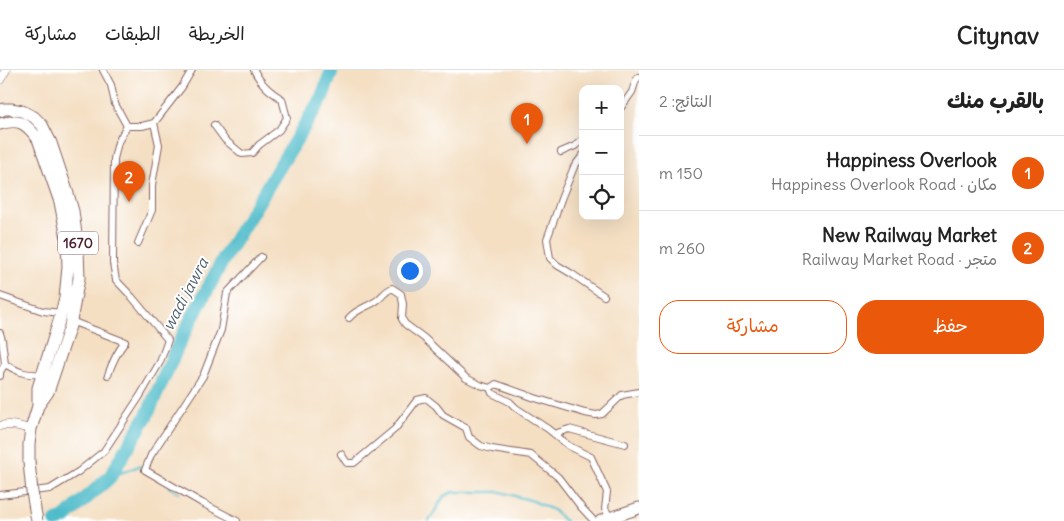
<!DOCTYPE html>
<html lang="ar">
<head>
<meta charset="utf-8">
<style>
  :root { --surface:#fff; --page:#f6f6f6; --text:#222; --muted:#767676; --line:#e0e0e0; --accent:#ea580c }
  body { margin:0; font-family:Delius,"Playpen Sans Arabic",sans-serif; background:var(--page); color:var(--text); direction:rtl }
  .controls { position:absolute; right:15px; top:15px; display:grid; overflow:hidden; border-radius:10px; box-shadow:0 5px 20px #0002 }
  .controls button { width:45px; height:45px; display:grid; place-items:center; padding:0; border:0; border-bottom:1px solid var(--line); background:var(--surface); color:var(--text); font:25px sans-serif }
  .you { position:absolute; left:409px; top:200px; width:18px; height:18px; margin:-12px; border:4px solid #fff; border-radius:50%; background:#1a73e8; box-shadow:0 0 0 8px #1a73e833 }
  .badge { display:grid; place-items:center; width:32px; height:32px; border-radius:50%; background:var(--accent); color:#fff; font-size:16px; font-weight:700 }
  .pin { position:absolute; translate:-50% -41px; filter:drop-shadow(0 1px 2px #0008) }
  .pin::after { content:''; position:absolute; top:26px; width:18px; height:15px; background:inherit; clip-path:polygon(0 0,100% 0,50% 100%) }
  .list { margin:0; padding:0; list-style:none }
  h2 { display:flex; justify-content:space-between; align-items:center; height:65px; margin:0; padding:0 20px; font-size:21px }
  h2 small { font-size:16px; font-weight:400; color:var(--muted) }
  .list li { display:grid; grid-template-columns:32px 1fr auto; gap:15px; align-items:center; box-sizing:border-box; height:75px; padding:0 20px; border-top:1px solid var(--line) }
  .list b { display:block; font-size:19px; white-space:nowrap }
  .list p { margin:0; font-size:16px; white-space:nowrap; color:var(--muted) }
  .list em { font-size:16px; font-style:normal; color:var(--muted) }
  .actions { display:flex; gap:10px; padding:15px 20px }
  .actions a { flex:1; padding:11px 0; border:1px solid var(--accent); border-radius:20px; text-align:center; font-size:18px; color:var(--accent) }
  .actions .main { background:var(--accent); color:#fff }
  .icon { flex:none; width:28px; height:28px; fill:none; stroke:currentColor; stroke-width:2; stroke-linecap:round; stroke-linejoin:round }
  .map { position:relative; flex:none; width:639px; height:451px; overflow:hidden; direction:ltr }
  header { display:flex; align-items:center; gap:30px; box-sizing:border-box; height:70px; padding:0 25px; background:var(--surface); border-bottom:1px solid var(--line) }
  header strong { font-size:24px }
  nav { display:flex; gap:28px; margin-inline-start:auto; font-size:18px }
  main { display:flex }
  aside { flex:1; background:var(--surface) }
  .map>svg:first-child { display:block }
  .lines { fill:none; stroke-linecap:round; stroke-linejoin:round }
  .stream { stroke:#50bcca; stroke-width:2.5 }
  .river { stroke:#50bcca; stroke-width:14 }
  .minor-casing { stroke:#866260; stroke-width:8 }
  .tertiary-casing { stroke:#866260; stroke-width:9 }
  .trunk-casing { stroke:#866260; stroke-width:13 }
  .minor { stroke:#fff; stroke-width:6 }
  .tertiary { stroke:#fff; stroke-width:8 }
  .trunk { stroke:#fff; stroke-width:11 }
  .trunk-bridge-casing { stroke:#866260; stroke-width:13; stroke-linecap:butt }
  .trunk-bridge { stroke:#fff; stroke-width:11 }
  .labels { text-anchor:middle; stroke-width:4; stroke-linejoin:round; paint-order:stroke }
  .shield { fill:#fff; stroke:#80626b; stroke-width:1 }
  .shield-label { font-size:14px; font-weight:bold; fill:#4a1f2b }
  .water-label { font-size:16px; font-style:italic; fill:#4c5e6b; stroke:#fff }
</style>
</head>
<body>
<header>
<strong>Citynav</strong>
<nav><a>الخريطة</a><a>الطبقات</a><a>مشاركة</a></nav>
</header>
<main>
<aside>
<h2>بالقرب منك<small>النتائج: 2</small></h2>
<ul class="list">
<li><span class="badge">1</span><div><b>Happiness Overlook</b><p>مكان · Happiness Overlook Road</p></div><em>150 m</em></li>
<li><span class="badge">2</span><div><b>New Railway Market</b><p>متجر · Railway Market Road</p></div><em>260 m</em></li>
</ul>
<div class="actions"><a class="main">حفظ</a><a>مشاركة</a></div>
</aside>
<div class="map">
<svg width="639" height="451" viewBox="0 0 639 451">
  <rect width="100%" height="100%" fill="#fff"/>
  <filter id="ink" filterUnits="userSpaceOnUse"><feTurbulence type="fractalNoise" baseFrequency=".02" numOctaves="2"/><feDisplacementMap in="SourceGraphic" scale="10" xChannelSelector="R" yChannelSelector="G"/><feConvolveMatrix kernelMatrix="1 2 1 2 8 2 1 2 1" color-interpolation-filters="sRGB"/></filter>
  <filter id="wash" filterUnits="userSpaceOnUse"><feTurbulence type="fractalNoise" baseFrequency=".0096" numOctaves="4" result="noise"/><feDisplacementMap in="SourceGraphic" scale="20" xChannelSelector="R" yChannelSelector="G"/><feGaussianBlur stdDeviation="1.12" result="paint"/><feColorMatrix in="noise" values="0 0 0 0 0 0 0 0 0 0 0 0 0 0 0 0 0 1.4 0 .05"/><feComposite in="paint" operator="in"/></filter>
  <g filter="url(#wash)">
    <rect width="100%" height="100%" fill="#f4dfc3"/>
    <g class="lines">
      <!-- stream -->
      <path class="stream" d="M110,407L139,396L144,399
        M169,417L179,423
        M429,451L444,426L453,422H501L533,431L553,440L565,451"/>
      <!-- river -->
      <path class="river" d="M56,451L64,448L110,407L147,345L181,269L224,188L322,27L332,0"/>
    </g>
  </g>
  <g filter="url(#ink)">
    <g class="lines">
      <!-- minor casing -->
      <g class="minor-casing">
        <path id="minor" d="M103,0L111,15L115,34L127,56
          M620,39L632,22L636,10L639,7
          M214,55L225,70L242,84L252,83L259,75L279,60L287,48L282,29C269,21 261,14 254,0
          M127,56H142L154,53L182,17L192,0
          M561,82L575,76L583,69
          M583,85L574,97L561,129L555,147L547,169L550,188L557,195L572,204L604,226
          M138,173L152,140V115L159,75L154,53
          M0,226L43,241L61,243
          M349,248C357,238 370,237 380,228C384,224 386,221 392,218L401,224L403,234L402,249L405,254L424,268L466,308L480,315L490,318
          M71,251L125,272C117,282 112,293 108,305
          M0,263L2,270L5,294C20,303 25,305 43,304
          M0,306V302L5,294
          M554,364L569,359L625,374
          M341,384L347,393H354L395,359L417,330L426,328L436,336L443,345L466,358L469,367L481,376L492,379L531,385L558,407L581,437L594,451
          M0,425L50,419L78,402L104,381L140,326L160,292L168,270L132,227L116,210L113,193L114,89L118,72L127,56
          M611,448L605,439L607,422L591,387L569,376L548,359L516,338L510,332L492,323L490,318L496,314L535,328L585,343L596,345L602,344L622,325L639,322
          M237,451L202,433L145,400L151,385L203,306L221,260L227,223L261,187"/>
      </g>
      <!-- tertiary casing -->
      <g class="tertiary-casing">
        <path id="tertiary" d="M0,10L6,0
          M0,356C11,353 21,357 31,359"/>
      </g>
      <!-- trunk casing -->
      <g class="trunk-casing">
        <path id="trunk" d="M0,41L4,39H11L22,41L34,47L42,55L51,73L68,124L73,141L78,180L79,208L70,256L48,322L38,336
          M0,54C19,48 26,53 38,69L60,132L67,168L68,197L65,228L60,248L38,318V336L31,359L29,374V392
          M601,451L639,438"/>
      </g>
      <!-- minor -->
      <use href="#minor" class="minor"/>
      <!-- tertiary -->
      <use href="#tertiary" class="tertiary"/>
      <!-- trunk -->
      <use href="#trunk" class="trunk"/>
      <!-- trunk-bridge casing -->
      <g class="trunk-bridge-casing">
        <path id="trunk-bridge" d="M29,392L32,422L37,451"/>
      </g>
      <!-- trunk-bridge -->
      <use href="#trunk-bridge" class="trunk-bridge"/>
    </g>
  </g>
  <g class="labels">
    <!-- shield labels -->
    <rect class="shield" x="58" y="161.5" width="40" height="23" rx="4"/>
    <g class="shield-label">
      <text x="78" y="178">1670</text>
    </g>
    <!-- water labels -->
    <g class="water-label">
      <text transform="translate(185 224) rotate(-62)" y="6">wadi jawra</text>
    </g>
  </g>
</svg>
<div class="controls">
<button>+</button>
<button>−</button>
<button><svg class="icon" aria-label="locate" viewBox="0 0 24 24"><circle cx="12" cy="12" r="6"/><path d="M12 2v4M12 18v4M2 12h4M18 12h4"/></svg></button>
</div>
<div class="you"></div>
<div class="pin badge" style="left:527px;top:74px">1</div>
<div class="pin badge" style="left:129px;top:132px">2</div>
</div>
</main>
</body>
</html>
